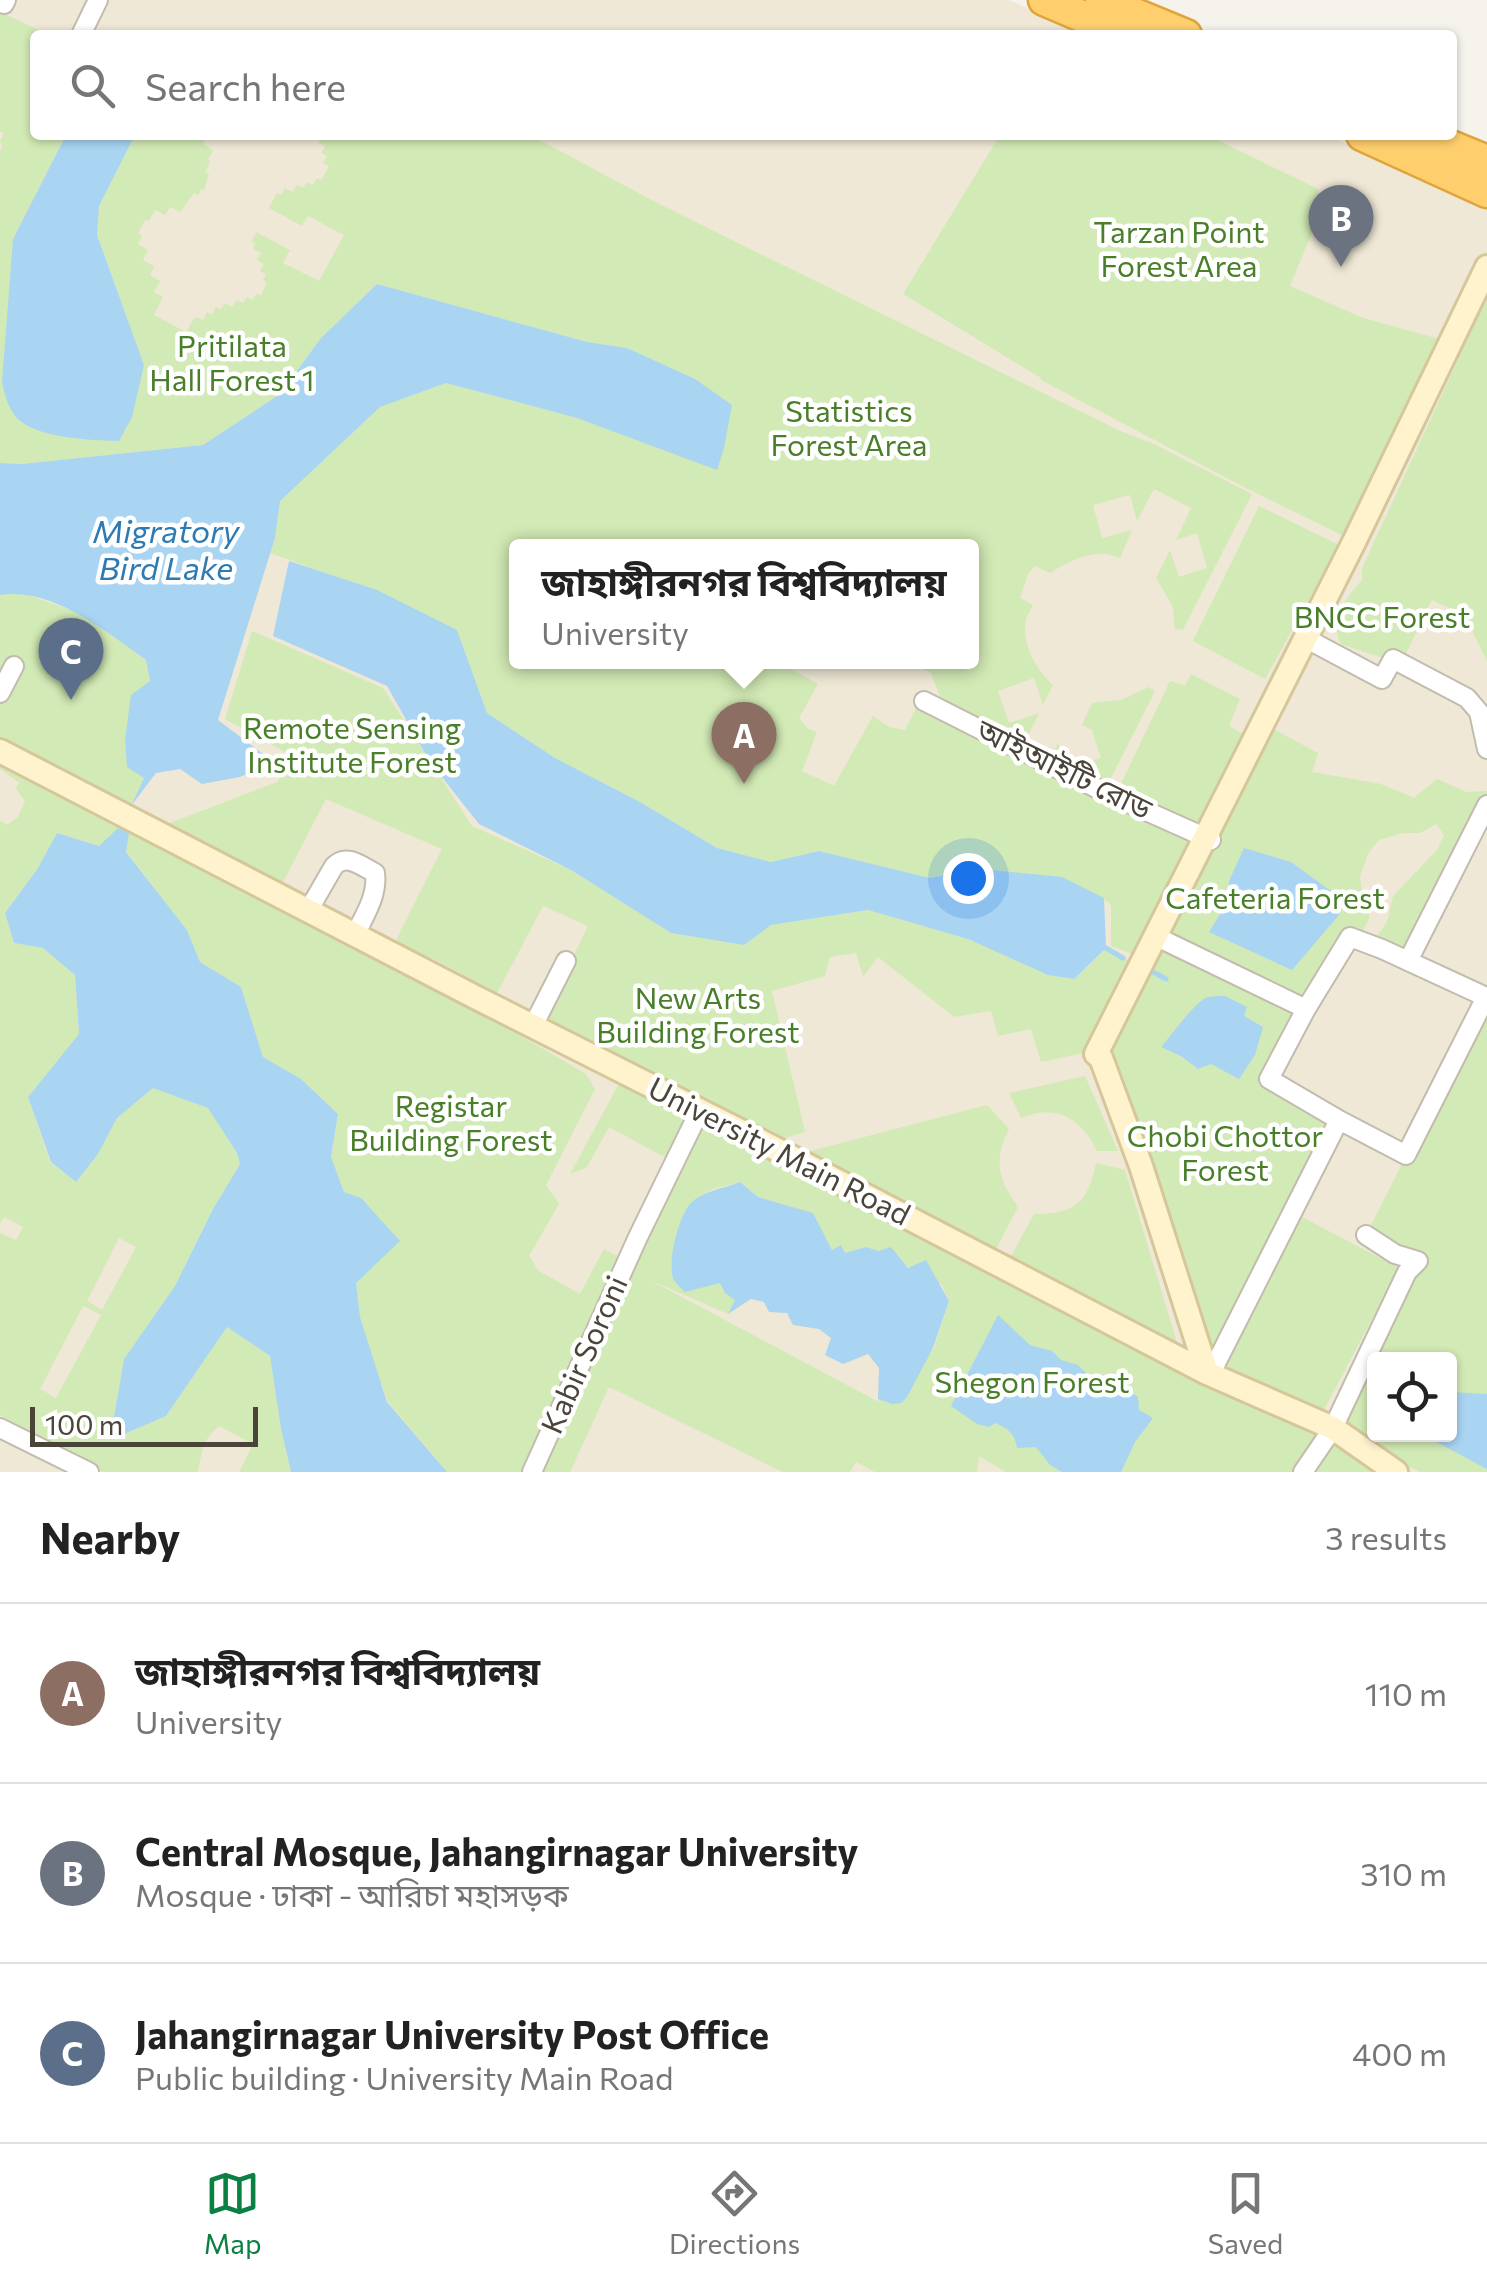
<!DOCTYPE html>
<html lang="en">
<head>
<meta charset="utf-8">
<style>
  :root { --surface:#fff; --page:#f2f2f2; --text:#222; --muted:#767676; --line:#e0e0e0; --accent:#0b8043 }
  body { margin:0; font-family:Commissioner,"Noto Sans Bengali",sans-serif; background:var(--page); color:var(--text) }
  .controls { position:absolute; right:30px; bottom:30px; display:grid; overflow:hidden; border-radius:10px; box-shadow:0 2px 8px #0004 }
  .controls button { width:90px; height:90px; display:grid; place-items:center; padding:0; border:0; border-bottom:2px solid var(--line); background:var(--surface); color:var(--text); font:50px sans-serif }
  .scale { position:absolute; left:30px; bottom:25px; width:228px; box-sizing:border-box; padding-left:10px; border:5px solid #4b4439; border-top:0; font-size:28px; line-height:35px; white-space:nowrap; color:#4b4439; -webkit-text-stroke:8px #fff; paint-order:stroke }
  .you { position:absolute; left:968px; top:878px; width:35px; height:35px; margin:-25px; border:8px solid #fff; border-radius:50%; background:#1a73e8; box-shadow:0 0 0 15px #1a73e833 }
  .badge { display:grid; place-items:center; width:65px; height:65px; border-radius:50%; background:var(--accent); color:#fff; font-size:32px; font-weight:700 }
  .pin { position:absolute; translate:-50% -82px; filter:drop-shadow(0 2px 5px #0008) }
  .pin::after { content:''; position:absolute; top:52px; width:35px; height:30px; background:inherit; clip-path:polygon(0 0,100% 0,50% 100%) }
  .popup { position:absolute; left:509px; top:539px; width:470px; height:130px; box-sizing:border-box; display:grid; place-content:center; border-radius:10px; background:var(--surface); filter:drop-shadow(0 2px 8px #0005); font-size:32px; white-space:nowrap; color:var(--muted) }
  .popup b { font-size:38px; color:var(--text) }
  .popup::after { content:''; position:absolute; left:50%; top:100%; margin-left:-20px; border:20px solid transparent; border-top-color:var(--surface) }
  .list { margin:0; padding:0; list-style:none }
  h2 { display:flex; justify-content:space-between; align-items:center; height:130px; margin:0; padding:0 40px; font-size:42px }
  h2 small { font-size:32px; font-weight:400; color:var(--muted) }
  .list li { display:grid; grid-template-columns:65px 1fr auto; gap:30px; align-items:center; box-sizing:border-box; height:180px; padding:0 40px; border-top:2px solid var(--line) }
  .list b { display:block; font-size:38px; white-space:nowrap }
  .list p { margin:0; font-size:32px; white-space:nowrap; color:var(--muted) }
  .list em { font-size:32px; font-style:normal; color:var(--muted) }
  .icon { flex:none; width:55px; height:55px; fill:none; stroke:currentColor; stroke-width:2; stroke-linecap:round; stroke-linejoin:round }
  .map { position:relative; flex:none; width:1487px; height:1472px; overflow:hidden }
  .search { position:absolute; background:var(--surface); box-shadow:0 2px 8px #0004; left:30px; right:30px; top:30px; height:110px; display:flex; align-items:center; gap:25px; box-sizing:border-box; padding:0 35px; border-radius:10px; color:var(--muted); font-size:38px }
  .sheet { height:670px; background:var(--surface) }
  nav { display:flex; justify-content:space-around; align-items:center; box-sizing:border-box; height:140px; border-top:2px solid var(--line); background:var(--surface); font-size:28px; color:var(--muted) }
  nav a { display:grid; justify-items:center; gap:5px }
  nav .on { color:var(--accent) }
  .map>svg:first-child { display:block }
  .education { fill:#efe8d6; fill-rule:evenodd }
  .green { fill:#d2eab5; fill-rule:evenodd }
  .water { fill:#a9d4f2 }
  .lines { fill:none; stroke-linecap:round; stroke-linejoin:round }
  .stream { stroke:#a9d4f2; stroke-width:5 }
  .street-casing { stroke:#c2bbae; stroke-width:22 }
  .secondary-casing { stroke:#d6c79b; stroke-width:28 }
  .highway-casing { stroke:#e0a43c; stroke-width:35 }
  .street { stroke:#fff; stroke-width:18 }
  .secondary { stroke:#fff3cd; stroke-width:22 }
  .highway { stroke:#ffcf6e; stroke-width:30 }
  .labels { text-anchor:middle; stroke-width:9; stroke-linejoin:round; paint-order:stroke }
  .park-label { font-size:30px; fill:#4a7f2a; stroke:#fff }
  .street-label { font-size:30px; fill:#4b4439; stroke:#fff }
  .water-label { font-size:32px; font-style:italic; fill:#2e7ab2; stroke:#fff }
</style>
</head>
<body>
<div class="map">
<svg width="1487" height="1472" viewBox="0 0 1487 1472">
  <rect width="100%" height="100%" fill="#f6f3ec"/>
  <!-- education -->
  <path class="education" d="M0,0H1009L1091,35H35V135H1326L1416,173L1487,208V1472H0ZM516,546H972V662H516ZM1374,1360H1450V1434H1374Z"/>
  <!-- green -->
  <path class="green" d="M0,12L50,35H35V135H66L13,239L144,365L97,235L99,206L135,135H207L203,144L213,150L208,160L210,162L205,172L209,174L204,190L201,189L198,195L194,193L180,212L170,207L165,215L155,210L149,221L145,220L138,233L142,236L138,244L148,250L143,260L154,266L150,275L160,281L154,292L163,297L154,315L186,332L195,317L203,320L207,312L212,315L216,307L221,309L225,303L232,307L237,300L243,303L247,297L252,300L256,294L261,295L267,283L263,280L266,274L260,271L264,264L257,260L261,253L253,249L255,243L252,241L256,232L290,250L283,263L319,281L344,235L308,216L302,226L269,208L277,193L281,195L285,188L293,192L297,185L303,188L307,182L313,185L317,178L322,180L329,166L323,163L327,156L321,153L325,146L318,143L322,135H530L659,204L1120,431L1154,444L1252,494L1183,630L1175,629L1173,607L1156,578L1170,550L1179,577L1207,568L1197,533L1176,540L1191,508L1154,489L1137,521L1130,495L1093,505L1102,538L1132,530L1120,558C1094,547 1072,560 1050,573L1035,566L1028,574L1020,598L1033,605C1031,610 1027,614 1026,620C1021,643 1036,670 1053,685L1043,705L1034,678L998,691L1009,723L1039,713L1024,744L941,699L931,673L907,662H972V546H516V662H787L786,666L818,684L799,718L807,728L817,732L802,771L834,786L873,716L889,727L905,730L916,708L1195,840L1141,957L1111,946V905L1103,898L979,869L930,878L819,851L771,862L717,848L640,802L555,758L487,713L457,630L350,582L270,553L275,538L280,500L380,407L446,383L577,418L732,405L682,374L627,348L587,342L377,284L321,338L280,394L203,445L22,464L0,463V152L2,147L0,141L4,133L0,131Z
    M1000,135H1207L1318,189L1321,211L1290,286L1363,318L1450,342L1354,541L1238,484L1041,380V378L903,294Z
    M1487,297V661L1464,615L1432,600L1401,664L1341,644C1328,619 1346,598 1362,580V568Z
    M1259,506L1339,545L1265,679L1193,641Z
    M19,592L80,613L146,660L150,681L144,778L131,806L127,809L0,743V595Z
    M252,631L383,688L472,826L571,870L671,933L744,945L771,925L868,910L968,939L1049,975L1074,979L1106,948L1136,964L1092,1051L1041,1062L1031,1029L998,1036L991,1011L954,1017L878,957L863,977L856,953L830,957L825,976L772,991L805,1132L772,1142L541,1023L588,926L543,906L497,993L442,963L395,942L442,849L326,799L280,888L162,826L277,782L294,757L225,719Z
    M1191,674L1240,699L1229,726L1243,734L1197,827L1119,788L1170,681L1185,686Z
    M1148,687L1155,691L1104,792L1048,763L1058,743L1067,770L1101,758L1092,730L1082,725L1092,703L1121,700Z
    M1268,726L1318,753L1312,772L1381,784L1414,798L1437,779L1466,792L1487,791V805L1405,959L1371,945L1387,922L1393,896L1437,850L1444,835L1436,824L1420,833H1403L1379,840L1369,852L1360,876L1362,894L1369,911V919L1358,940L1269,1079L1339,1120L1220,1374L1302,1217L1399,1268L1318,1421L1333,1428L1417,1262L1366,1235L1487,996V1472H1420L1342,1433L1394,1472H1006L979,1456L977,1472H875L856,1462L850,1472H783L609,1387L570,1472H532L674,1163L711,1118L1206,1372L1101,1058ZM740,1182L758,1197L812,1213L832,1250L845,1254L866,1247L879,1251L942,1285L949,1301L934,1348L892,1404L878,1399L879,1402L650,1280L728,1314L736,1300L725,1293L721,1283L671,1267C676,1235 678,1208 709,1191C718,1186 730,1186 740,1182ZM1374,1360H1450V1434H1374Z
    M0,756L308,911L586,1074L595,1089L546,1185L559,1204L529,1256L539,1271L580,1294L604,1249L622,1259L598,1304L527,1472H447L388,1402L372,1357L360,1317L344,1192L331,1158L338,1114L301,1079L263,1057L241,987L200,962L187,930L126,851L99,846L57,833L40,865L5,913L14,943L43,948L75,975L79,1034L28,1097L50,1162L76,1182L98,1154L117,1118L153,1088L208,1108L237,1153L240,1164L213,1209L175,1286L124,1359L110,1438L166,1416L227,1327L270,1356L281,1429L291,1472H239L253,1444L219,1426C202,1439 202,1454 198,1472H103L0,1415V1233L16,1240L23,1227L4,1217L0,1224V821L7,825L18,817L25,801L15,787L20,783L0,769ZM119,1238L136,1247L102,1310L87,1301ZM83,1306L101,1315L56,1398L40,1389Z
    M1085,1076L1118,1151H1097C1082,1119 1056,1103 1021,1118L1009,1093Z
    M622,1078L691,1115L668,1159L609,1127L587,1167L570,1174Z
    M987,1105L1009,1129C993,1161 998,1179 1018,1207L995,1251L803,1153Z
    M1096,1163L1125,1170L1179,1349L1010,1258L1034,1214C1075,1214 1088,1203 1096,1163Z"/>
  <!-- water -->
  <path class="water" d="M66,135H135L99,206L97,235L144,365L132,417L119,441C91,440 40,439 18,419C8,409 5,395 2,382L13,239Z
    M377,284L587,342L627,348L695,379L732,405L724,448L717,470L577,418L446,383L380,407L280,501L275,538L218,720L275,763L240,777L202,784L180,769L156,773L131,806L144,778L127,767L125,740L131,695L150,681L146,660C105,631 52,587 0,595V463L22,464L203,445L280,394L321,338Z
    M289,561L377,590L457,630L487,713L555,758L640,802L717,848L771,862L819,851L930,878L979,869L1062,877L1104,898L1106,948L1074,979L1048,975L968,939L868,910L771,925L744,945L671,933L571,870L479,824L430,762L387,686L273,636Z
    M118,828L129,833L126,852L187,930L200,962L241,987L263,1057L301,1079L338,1114L331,1157L344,1192L361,1198L400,1241L356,1283L360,1317L387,1402L447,1472H291L281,1429L270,1356L227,1327L166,1416L110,1440L124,1359L175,1286L213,1209L240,1164L237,1153L208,1108L153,1088L117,1118L98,1154L76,1182L51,1162L28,1097L79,1034L75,975L43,948L14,943L5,913L38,868L57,833L99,846Z
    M1244,848L1291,862L1335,894L1339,915L1292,970L1209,932L1227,903L1229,881Z
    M1225,996L1247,1007L1244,1016L1263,1027L1255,1055L1239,1079L1211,1064L1198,1069L1181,1056L1161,1047C1172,1035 1195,1001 1208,997C1213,996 1219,996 1225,996Z
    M740,1182L758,1197L813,1213L832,1250L841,1245L845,1253L866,1247L879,1251L891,1247L908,1268L926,1260L949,1301L933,1348L907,1397L901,1403L892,1404L878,1399L879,1368L868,1354L843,1364L825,1355L831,1338L819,1329L793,1325L787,1313L769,1312L764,1302L751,1299L728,1314L735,1300L725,1293L720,1283L685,1292C681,1288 677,1285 674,1280C666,1264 679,1216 690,1204C704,1190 723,1189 740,1182Z
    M998,1315L1030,1345L1052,1351L1061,1360L1078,1365L1096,1383C1111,1384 1125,1388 1138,1397L1139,1410L1153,1418L1135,1442L1121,1472H1062L1050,1465L1036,1447L1017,1448C1015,1433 1008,1429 995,1423L989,1427L977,1424L951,1406Z
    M1450,1392L1487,1394V1469L1427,1437L1428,1435L1450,1434Z"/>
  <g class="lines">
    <!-- stream -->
    <path class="stream" d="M1106,948L1123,958
      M1153,972L1166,979"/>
    <!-- street casing -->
    <g class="street-casing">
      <path id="street" d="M4,4L6,0
        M81,35L98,0
        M1305,638L1382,679L1393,659L1467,698L1479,712L1487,749
        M0,693L14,666
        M924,701L1106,793L1211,840
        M308,911L334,866C347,853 361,866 375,873C378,896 364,916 355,935
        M1157,937L1306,1009
        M1408,961L1487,805
        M533,1026L566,961
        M1210,1375L1339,1120L1406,1155L1486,997L1382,949L1350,937L1306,1009L1269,1079L1339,1120
        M0,1428L89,1472
        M532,1472L638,1237L700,1110
        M1303,1472L1333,1428L1407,1272L1418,1261L1395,1254L1366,1235"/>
    </g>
    <!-- secondary casing -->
    <g class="secondary-casing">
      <path id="secondary" d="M0,751L477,998L776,1149L1207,1373L1333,1428L1396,1472
        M1207,1373L1141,1166L1101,1058L1096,1054L1354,542L1487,267"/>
    </g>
    <!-- highway casing -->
    <g class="highway-casing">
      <path id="highway" d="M1044,0L1126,35
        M1101,0L1186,35
        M1362,135L1487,192
        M1424,135L1487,161"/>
    </g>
    <!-- street -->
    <use href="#street" class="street"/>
    <!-- secondary -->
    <use href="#secondary" class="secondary"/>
    <!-- highway -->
    <use href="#highway" class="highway"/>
  </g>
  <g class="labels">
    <!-- park labels -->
    <g class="park-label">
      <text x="1179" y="243">Tarzan Point<tspan x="1179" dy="34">Forest Area</tspan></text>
      <text x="232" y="357">Pritilata<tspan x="232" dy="34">Hall Forest 1</tspan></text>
      <text x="849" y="422">Statistics<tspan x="849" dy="34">Forest Area</tspan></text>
      <text x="1382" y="628">BNCC Forest</text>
      <text x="352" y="739">Remote Sensing<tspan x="352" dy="34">Institute Forest</tspan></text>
      <text x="1275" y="909">Cafeteria Forest</text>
      <text x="698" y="1009">New Arts<tspan x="698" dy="34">Building Forest</tspan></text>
      <text x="451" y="1117">Registar<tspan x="451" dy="34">Building Forest</tspan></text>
      <text x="1225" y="1147">Chobi Chottor<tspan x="1225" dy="34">Forest</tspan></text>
      <text x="1032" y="1393">Shegon Forest</text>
    </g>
    <!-- street labels -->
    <g class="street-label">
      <text transform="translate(1064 770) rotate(26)" y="10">আইআইটি রোড</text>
      <text transform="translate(779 1152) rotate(27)" y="10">University Main Road</text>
      <text transform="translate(585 1355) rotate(-66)" y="10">Kabir Soroni</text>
    </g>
    <!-- water labels -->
    <g class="water-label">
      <text x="166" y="543">Migratory<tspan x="166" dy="37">Bird Lake</tspan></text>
    </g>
  </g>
</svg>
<div class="controls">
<button><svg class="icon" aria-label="locate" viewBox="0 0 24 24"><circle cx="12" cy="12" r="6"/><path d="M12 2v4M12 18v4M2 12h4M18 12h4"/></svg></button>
</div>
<div class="scale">100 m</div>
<div class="you"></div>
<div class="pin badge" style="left:744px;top:784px;background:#8d6e63">A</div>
<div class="popup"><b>জাহাঙ্গীরনগর বিশ্ববিদ্যালয়</b>University</div>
<div class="pin badge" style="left:1341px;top:267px;background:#6b7280">B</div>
<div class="pin badge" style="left:71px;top:700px;background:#5c6f8a">C</div>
<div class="search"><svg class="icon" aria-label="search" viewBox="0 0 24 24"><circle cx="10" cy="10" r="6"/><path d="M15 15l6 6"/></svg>Search here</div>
</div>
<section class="sheet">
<h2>Nearby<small>3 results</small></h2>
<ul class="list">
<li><span class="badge" style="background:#8d6e63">A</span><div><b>জাহাঙ্গীরনগর বিশ্ববিদ্যালয়</b><p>University</p></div><em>110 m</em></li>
<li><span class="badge" style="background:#6b7280">B</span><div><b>Central Mosque, Jahangirnagar University</b><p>Mosque · ঢাকা - আরিচা মহাসড়ক</p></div><em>310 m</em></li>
<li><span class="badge" style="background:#5c6f8a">C</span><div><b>Jahangirnagar University Post Office</b><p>Public building · University Main Road</p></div><em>400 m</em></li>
</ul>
</section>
<nav>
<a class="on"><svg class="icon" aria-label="map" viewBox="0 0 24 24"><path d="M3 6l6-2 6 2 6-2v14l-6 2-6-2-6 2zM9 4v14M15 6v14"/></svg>Map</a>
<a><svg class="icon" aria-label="directions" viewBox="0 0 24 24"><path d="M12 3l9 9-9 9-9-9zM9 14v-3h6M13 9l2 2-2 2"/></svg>Directions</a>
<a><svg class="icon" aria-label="saved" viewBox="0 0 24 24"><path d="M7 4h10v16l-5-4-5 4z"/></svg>Saved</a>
</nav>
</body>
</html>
